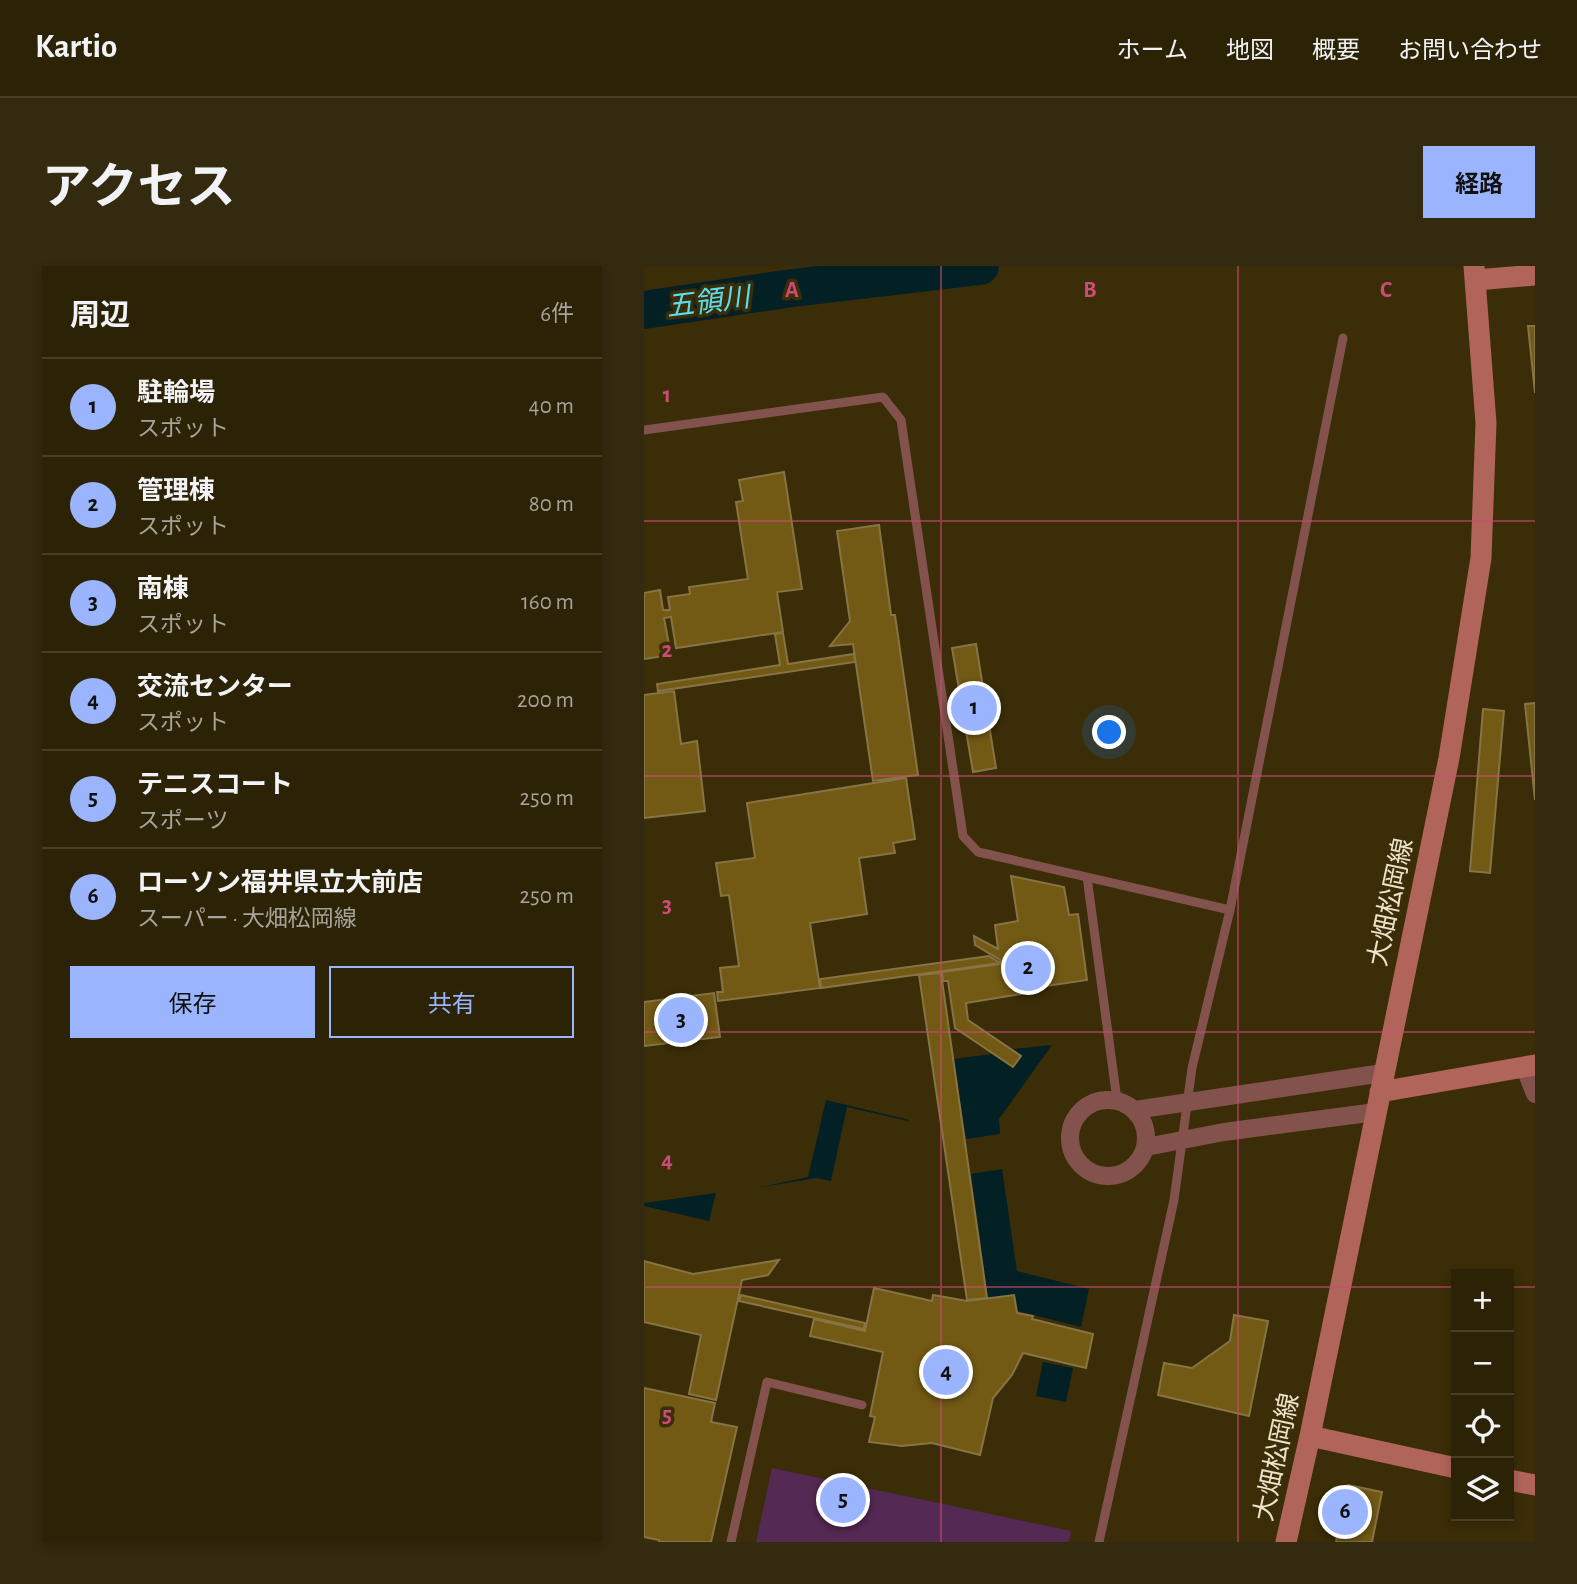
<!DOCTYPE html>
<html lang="ja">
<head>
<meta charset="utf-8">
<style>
  :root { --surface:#2c2205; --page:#342a0f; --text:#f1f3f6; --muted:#a6a49a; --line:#483f27; --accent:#9ab5fd }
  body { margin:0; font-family:"Alegreya Sans","Noto Sans JP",sans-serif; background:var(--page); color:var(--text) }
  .controls { position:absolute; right:21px; bottom:21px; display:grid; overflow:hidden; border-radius:0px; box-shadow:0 4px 10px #0003 }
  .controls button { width:63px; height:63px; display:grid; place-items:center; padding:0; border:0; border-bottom:2px solid var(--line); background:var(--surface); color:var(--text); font:35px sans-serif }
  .you { position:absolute; left:466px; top:467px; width:24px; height:24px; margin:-18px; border:5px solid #fff; border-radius:50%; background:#1a73e8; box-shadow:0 0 0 10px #1a73e833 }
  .badge { display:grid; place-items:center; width:46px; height:46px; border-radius:50%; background:var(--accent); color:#111; font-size:23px; font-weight:700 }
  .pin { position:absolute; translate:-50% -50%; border:4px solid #fff; box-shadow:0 2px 7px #0006 }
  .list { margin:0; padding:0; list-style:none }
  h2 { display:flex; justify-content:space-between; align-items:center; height:91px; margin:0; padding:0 28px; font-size:30px }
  h2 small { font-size:23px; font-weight:400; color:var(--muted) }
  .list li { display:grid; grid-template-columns:46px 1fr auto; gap:21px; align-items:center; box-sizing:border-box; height:98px; padding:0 28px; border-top:2px solid var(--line) }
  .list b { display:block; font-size:26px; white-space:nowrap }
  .list p { margin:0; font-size:23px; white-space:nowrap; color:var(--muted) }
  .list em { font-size:23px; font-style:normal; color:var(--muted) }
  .actions { display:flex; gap:14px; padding:21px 28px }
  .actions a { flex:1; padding:16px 0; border:2px solid var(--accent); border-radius:0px; text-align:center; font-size:24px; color:var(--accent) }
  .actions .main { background:var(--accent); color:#111 }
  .icon { flex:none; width:38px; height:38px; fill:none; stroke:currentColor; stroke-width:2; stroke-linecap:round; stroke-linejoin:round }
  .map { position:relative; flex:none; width:891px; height:1276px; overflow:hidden; border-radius:0px }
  header { display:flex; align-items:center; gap:42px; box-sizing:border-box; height:98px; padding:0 35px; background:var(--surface); border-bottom:2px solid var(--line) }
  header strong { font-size:33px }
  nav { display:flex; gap:38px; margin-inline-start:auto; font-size:24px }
  .intro { display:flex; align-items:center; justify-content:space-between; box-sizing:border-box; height:168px; padding:0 42px }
  h1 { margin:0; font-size:49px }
  .button { padding:18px 32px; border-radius:0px; background:var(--accent); color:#111; font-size:24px; font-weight:700 }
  main { display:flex; gap:42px; padding:0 42px }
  aside { flex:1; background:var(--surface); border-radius:0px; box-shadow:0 4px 10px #0003 }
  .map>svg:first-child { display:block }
  .green { fill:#542953 }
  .water { fill:#032125 }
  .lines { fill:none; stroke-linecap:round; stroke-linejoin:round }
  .river { stroke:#032125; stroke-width:38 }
  .building { fill:#725914; stroke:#877444; stroke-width:2 }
  .lane { stroke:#83524c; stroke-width:9 }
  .street { stroke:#83524c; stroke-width:18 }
  .secondary { stroke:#b1645a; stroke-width:21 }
  .grid { fill:none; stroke:#cd4b77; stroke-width:2; stroke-opacity:0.55 }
  .labels { text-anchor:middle; stroke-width:7; stroke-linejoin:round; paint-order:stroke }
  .street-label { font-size:26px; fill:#ede3ca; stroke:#3b2d07 }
  .water-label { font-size:28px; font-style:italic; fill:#58e0f2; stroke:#3b2d07 }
  .grid-label { font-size:23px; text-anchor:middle; font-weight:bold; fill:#cd4b77; stroke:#3b2d07; stroke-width:7; stroke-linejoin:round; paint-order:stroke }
</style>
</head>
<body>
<header>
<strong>Kartio</strong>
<nav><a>ホーム</a><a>地図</a><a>概要</a><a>お問い合わせ</a></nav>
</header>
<div class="intro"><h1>アクセス</h1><a class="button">経路</a></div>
<main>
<aside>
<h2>周辺<small>6件</small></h2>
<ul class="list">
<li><span class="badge">1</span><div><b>駐輪場</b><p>スポット</p></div><em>40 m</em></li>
<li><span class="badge">2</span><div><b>管理棟</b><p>スポット</p></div><em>80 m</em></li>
<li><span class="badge">3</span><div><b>南棟</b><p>スポット</p></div><em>160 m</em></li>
<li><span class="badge">4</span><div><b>交流センター</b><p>スポット</p></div><em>200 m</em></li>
<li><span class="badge">5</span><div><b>テニスコート</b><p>スポーツ</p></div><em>250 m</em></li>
<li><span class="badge">6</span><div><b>ローソン福井県立大前店</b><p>スーパー · 大畑松岡線</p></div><em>250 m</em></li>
</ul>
<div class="actions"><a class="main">保存</a><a>共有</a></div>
</aside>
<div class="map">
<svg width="891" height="1276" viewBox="0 0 891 1276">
  <rect width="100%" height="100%" fill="#3b2d07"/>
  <!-- green -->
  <path class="green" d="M128,1202L427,1265L425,1276H112Z"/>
  <!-- water -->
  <path class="water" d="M408,779L355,853L356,868L322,873L310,793L348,788L369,802L378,789L369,783Z
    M182,834L265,854L264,855L203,841L187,915L172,912L112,922L164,911Z
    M358,903L373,1005L445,1023L437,1061L374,1045L371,1028L344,1032L327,908Z
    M72,927L65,955L0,940V937Z
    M399,1096L429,1102L422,1136L392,1130Z"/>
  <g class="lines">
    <!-- river -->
    <path class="river" d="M0,44L141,23L336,0"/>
  </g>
  <!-- building -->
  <path class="building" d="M884,60H891V127Z
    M140,206L158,323L133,326L139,366L32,382L27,351L20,352L27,389L0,393V327L16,324L19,344H26L24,331L46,328L45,321L104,313L92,236L99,235L95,214Z
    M235,259L247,349H251L274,509L229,515L209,378L186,380L206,355L193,265Z
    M139,367L144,398L210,388L211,396L14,425L13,418L136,399L131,368Z
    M332,378L352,502L329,506L308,382Z
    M30,425L37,478L53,475L61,545L0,552V429Z
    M891,437V534L881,438Z
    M839,443L860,445L846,607L826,605Z
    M262,512L271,573L249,577L251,587L215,592L223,648L166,657L176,722L74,735L73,726H79L76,702L95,700L85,629L77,630L72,597L111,592L103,537Z
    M367,610L420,621L425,649L434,648L443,714L382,723L383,727L322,737L324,754L377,790L369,801L311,762L304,715H299L298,706L357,698L356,694L331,679L330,670L354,683L351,659L374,655Z
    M345,690L356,697L177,722L176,713Z
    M297,707L343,1032L323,1034L275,709Z
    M70,727L76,771L0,780V736Z
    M135,994L124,1009L98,1014L72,1134L45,1128L57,1069L0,1056V995L49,1008Z
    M230,1022L288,1035L289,1029L323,1035L370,1029L373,1047L389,1050L388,1053L449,1068L442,1102L379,1087L368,1109L349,1132L336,1189L288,1177L258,1180L225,1176L231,1151L226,1150L239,1086L166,1070L170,1053L221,1065Z
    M97,1029L221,1057L220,1063L95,1035Z
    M590,1049L624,1055L605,1150L514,1129L520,1097L548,1102L586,1075Z
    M0,1122L71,1137L67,1156L93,1161L67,1276H15V1274L0,1271Z
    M704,1219L738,1226L728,1276H692Z"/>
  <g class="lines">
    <!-- lane -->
    <path class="lane" d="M0,164L239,131L257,154L319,570L334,586L586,644
      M443,611L473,834
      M87,1276L123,1116L218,1139
      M455,1276L530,934L548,802L586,644L699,72"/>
    <!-- street -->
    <path class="street" d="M880,800L891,828
      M426 872a38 38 0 1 1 76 0a38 38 0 1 1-76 0Z
      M491,844L739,807
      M502,881L580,866L732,846"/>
    <!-- secondary -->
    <path class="secondary" d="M832,14L891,9
      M736,826L891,799
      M666,1170L812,1202
      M865,1214L891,1219
      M642,1276L666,1170L805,492L837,292L842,157L830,0"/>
  </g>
  <!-- grid -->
  <path class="grid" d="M297,0V1276M594,0V1276M0,255H891M0,510H891M0,766H891M0,1021H812M865,1021H891"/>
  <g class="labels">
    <!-- street labels -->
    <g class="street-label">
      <text transform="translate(746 636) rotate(-78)" y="9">大畑松岡線</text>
      <text transform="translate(632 1191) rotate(-78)" y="9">大畑松岡線</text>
    </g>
    <!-- water labels -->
    <g class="water-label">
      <text transform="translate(64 35) rotate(-7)" y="10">五領川</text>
    </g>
  </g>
  <g class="grid-label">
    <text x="148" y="31">A</text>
    <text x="446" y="31">B</text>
    <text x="742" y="31">C</text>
    <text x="23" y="136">1</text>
    <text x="23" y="391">2</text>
    <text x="23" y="646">3</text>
    <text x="23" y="901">4</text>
    <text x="23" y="1156">5</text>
  </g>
</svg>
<div class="controls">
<button>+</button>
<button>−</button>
<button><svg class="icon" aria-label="locate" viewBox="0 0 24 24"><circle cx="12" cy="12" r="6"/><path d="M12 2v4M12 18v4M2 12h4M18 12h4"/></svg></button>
<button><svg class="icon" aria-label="layers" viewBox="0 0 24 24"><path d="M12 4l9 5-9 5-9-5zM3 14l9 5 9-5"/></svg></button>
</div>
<div class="you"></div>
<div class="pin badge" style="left:330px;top:442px">1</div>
<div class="pin badge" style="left:384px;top:702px">2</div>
<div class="pin badge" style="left:37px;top:754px">3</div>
<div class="pin badge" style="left:302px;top:1106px">4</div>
<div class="pin badge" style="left:199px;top:1234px">5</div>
<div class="pin badge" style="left:701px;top:1246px">6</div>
</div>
</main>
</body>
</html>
